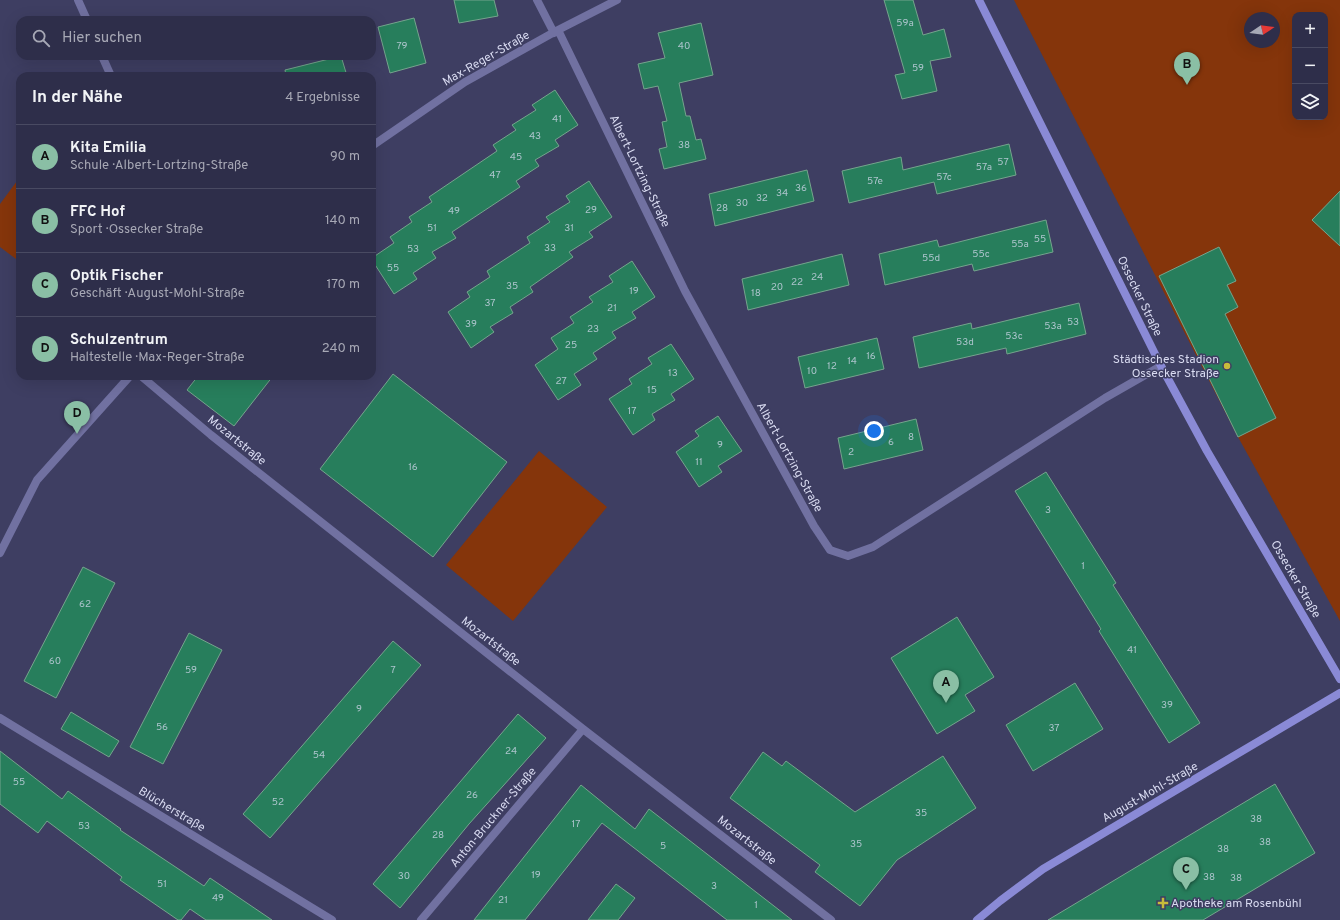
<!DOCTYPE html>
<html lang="de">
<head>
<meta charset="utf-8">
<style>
  :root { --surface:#2e2e4a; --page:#3a3a54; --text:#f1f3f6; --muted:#a7a8b5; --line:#494a62; --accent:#8abfa5 }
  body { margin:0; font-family:Overpass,sans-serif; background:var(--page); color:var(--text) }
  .controls { position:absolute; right:12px; top:12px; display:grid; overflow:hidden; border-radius:8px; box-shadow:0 4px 16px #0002 }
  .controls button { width:36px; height:36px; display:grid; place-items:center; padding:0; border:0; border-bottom:1px solid var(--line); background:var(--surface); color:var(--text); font:20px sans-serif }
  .compass { position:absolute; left:1244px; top:12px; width:36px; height:36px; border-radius:50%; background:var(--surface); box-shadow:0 4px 16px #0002; rotate:77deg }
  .you { position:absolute; left:874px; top:431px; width:14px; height:14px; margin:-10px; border:3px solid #fff; border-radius:50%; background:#1a73e8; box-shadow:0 0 0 6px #1a73e833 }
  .badge { display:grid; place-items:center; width:26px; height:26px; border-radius:50%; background:var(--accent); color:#111; font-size:13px; font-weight:700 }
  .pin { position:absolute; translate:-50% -33px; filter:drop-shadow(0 1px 2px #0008) }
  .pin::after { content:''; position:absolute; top:21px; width:14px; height:12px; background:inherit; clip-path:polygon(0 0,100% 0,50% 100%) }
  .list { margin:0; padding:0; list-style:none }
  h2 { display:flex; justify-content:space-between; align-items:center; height:52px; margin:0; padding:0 16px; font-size:17px }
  h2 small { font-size:13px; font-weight:400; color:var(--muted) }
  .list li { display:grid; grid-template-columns:26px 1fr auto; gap:12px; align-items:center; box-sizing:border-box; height:64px; padding:0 16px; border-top:1px solid var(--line) }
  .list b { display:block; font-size:15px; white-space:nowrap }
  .list p { margin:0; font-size:13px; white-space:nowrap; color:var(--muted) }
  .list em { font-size:13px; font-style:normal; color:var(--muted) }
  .icon { flex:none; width:22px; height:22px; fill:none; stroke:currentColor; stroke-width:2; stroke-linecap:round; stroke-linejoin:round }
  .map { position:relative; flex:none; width:1340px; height:920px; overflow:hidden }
  .search { position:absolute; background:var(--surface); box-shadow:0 4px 16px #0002; left:16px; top:16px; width:360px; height:44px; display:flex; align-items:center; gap:10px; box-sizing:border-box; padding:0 14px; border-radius:12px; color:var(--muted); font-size:15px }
  .panel { position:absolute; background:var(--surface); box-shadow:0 4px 16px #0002; left:16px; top:72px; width:360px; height:308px; border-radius:12px }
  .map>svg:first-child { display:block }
  .green { fill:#85350b; fill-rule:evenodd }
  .building { fill:#277e5c; stroke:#75a48d }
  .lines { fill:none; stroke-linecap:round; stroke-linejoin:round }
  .street { stroke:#7171a1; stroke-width:8 }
  .secondary { stroke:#8a8ad6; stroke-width:8 }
  .poi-dot { fill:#c8bb3b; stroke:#3e3e62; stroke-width:1.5 }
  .labels { text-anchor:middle; stroke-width:3; stroke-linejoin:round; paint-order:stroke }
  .number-label { font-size:10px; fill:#acc4cc }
  .street-label { font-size:12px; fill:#d9dbf1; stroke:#3e3e62 }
  .poi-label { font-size:12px; fill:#d9dbf1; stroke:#3e3e62; text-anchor:end }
</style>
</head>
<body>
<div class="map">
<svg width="1340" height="920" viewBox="0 0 1340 920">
  <rect width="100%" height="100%" fill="#3e3e62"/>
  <!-- green -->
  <path class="green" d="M1014,0H1340V621L1238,437ZM1295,15H1325V117H1295ZM1250,18H1274V42H1250Z
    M20,177V262L0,247V204Z
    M539,451L607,507L513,621L446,565Z"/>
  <!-- building -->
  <path class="building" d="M454,0H494L498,16L459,23Z
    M884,0H913L923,35L944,29L951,57L930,61L937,91L902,99L895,75L905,73Z
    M414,18L426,63L390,73L378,27Z
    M701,23L713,75L679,83L686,116H690L696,140L701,139L706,159L664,169L659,149L667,147L662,122L667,121L658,86L644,89L638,64L665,58L658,33Z
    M341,56L347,76H286L285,70Z
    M555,90L578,125L555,140L559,146L535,160L539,166L516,181L520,187L452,232L456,238L432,252L436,258L413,273L417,279L394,294L372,260V258L394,243L390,237L412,222L409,217L432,202L429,197L497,151L493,145L516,130L512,125L536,110L532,105Z
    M1009,144L1016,175L937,194L934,182L849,203L842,171L901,157L903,170Z
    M807,170L814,201L715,226L709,194Z
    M589,181L612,217L589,232L593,237L569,252L573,257L530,287L533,292L510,307L513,313L490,327L494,332L471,348L448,312L470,297L467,292L490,277L487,271L530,243L527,237L550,222L546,217L570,202L566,196Z
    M1340,191V246L1312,220Z
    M1046,220L1053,252L974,271L972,264L885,285L879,254L937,240L939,247Z
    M1219,247L1236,281L1227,285L1238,307L1225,314L1276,418L1238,437L1159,276Z
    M842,254L849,285L748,310L742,279Z
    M632,261L655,297L632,312L636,318L612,332L616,338L593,353L597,359L574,374L581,385L558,400L535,365L558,349L551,338L574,323L570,317L593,302L589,297L613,282L609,276Z
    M1079,303L1086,334L1007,354L1006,348L919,368L913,337L971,323L972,329Z
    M877,338L884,369L805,388L798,357Z
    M671,344L694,379L671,394L675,400L652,414L655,420L633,435L609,399L632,384L629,379L652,364L648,358Z
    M393,374L507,462L433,557L320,469Z
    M198,376H273L234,426L187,390Z
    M718,416L742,451L718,466L722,472L699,487L676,452L699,436L695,431Z
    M916,419L923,450L844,469L838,438Z
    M1046,472L1116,583L1113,585L1200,723L1169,743L1099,631L1101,629L1015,491Z
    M83,567L115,583L56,698L24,681Z
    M957,617L994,677L965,695L975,711L937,734L891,658Z
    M189,633L222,650L163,764L130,747Z
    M393,641L421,665L270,838L243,814Z
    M1075,683L1103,729L1033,771L1006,725Z
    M71,712L119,741L109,757L61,729Z
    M518,714L546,738L469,824L400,908L373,884Z
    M0,751L62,799L68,791L121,829L120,830L204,886L210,878L272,920H206L190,909L181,920H178L120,880L122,877L47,821L38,833L0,804Z
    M763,752L782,766L786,761L855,812L943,756L976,808L897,860L860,906L815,872L820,865L730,798Z
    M1275,784L1315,853L1203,920H1048Z
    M581,785L635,829L649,809L792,920H727L602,823L525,920H474Z
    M616,884L635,898L618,920H588Z"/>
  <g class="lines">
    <!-- street -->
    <path class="street" d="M78,0L87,20
      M537,0L554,33
      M558,30L685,291L814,526L830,550L848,556L873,547L1105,398L1161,366
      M102,56L111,76
      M372,146L465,82L558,30L617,0
      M141,376L211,435L583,729L831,920
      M0,553L37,480L130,376
      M0,718L332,920
      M421,920L583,729"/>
    <!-- secondary -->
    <path class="secondary" d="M979,0L1161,366L1207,451L1340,679
      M977,920L1000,901L1043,869L1340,693"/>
  </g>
  <!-- markers -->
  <g class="poi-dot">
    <circle cx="1227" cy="366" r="4"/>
    <path d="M1161 897h4v4h4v4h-4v4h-4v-4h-4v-4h4z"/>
  </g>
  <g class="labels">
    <!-- number labels -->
    <g class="number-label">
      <text x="905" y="26">59a</text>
      <text x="402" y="49">79</text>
      <text x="684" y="49">40</text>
      <text x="918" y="71">59</text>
      <text x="557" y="122">41</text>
      <text x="535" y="139">43</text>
      <text x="684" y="148">38</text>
      <text x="516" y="160">45</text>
      <text x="1003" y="165">57</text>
      <text x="984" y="170">57a</text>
      <text x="495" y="178">47</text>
      <text x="944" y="180">57c</text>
      <text x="875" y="184">57e</text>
      <text x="801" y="191">36</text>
      <text x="782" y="196">34</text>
      <text x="762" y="201">32</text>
      <text x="742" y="206">30</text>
      <text x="722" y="211">28</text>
      <text x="591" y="213">29</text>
      <text x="454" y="214">49</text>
      <text x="432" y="231">51</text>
      <text x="569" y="231">31</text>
      <text x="1040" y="242">55</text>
      <text x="1020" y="247">55a</text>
      <text x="550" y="251">33</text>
      <text x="413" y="252">53</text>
      <text x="981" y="257">55c</text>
      <text x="931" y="261">55d</text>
      <text x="393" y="271">55</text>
      <text x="817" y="280">24</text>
      <text x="797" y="285">22</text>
      <text x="512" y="289">35</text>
      <text x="777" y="290">20</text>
      <text x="634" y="294">19</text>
      <text x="756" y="296">18</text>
      <text x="490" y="306">37</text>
      <text x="612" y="311">21</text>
      <text x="1073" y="325">53</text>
      <text x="471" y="327">39</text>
      <text x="1053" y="329">53a</text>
      <text x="593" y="332">23</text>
      <text x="1014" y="339">53c</text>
      <text x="965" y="345">53d</text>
      <text x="571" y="348">25</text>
      <text x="871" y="359">16</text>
      <text x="852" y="364">14</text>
      <text x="832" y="369">12</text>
      <text x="812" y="374">10</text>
      <text x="673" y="376">13</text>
      <text x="561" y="384">27</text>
      <text x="652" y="393">15</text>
      <text x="632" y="414">17</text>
      <text x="911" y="440">8</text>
      <text x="891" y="445">6</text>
      <text x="720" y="448">9</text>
      <text x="851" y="455">2</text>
      <text x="699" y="465">11</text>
      <text x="413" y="470">16</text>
      <text x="1048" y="513">3</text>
      <text x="1083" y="569">1</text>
      <text x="85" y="607">62</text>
      <text x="1132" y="653">41</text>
      <text x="55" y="664">60</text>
      <text x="191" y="673">59</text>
      <text x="393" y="673">7</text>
      <text x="1167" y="708">39</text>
      <text x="359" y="712">9</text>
      <text x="162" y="730">56</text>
      <text x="1054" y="731">37</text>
      <text x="511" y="754">24</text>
      <text x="319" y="758">54</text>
      <text x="19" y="785">55</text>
      <text x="472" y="798">26</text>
      <text x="278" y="805">52</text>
      <text x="921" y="816">35</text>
      <text x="1256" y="822">38</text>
      <text x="576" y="827">17</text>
      <text x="84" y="829">53</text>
      <text x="438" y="838">28</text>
      <text x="1265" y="845">38</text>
      <text x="856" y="847">35</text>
      <text x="663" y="849">5</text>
      <text x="1223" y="852">38</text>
      <text x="536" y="878">19</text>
      <text x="404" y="879">30</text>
      <text x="1209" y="880">38</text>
      <text x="1236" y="881">38</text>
      <text x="162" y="887">51</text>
      <text x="714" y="889">3</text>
      <text x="218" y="901">49</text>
      <text x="503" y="903">21</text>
      <text x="756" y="908">1</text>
    </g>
    <!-- street labels -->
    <g class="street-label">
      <text transform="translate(486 58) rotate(-30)" y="4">Max-Reger-Straße</text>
      <text transform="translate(640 171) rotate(64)" y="4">Albert-Lortzing-Straße</text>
      <text transform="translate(1140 296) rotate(64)" y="4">Ossecker Straße</text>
      <text transform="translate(237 440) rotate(39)" y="4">Mozartstraße</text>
      <text transform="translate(790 457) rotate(61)" y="4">Albert-Lortzing-Straße</text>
      <text transform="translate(1296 579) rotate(60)" y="4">Ossecker Straße</text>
      <text transform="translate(491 641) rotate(38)" y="4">Mozartstraße</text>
      <text transform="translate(1150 792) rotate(-30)" y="4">August-Mohl-Straße</text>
      <text transform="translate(172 809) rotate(31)" y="4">Blücherstraße</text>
      <text transform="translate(493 817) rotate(-50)" y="4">Anton-Bruckner-Straße</text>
      <text transform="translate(747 840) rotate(38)" y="4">Mozartstraße</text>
    </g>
    <!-- poi labels -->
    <g class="poi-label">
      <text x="1219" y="363">Städtisches Stadion<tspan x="1219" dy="14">Ossecker Straße</tspan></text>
      <text x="1171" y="907" text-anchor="start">Apotheke am Rosenbühl</text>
    </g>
  </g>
</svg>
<div class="controls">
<button>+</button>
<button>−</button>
<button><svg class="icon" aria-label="layers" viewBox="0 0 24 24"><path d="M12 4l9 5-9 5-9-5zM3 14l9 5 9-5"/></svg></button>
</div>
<svg class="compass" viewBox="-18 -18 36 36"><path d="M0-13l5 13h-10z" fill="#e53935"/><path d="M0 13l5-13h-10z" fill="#a7a8b5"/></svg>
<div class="you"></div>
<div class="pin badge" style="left:946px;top:703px">A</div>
<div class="pin badge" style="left:1187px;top:85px">B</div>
<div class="pin badge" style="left:1186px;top:890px">C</div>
<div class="pin badge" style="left:77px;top:434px">D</div>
<div class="search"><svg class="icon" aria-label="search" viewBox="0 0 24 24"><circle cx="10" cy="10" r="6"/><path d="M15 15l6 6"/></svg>Hier suchen</div>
<section class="panel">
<h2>In der Nähe<small>4 Ergebnisse</small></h2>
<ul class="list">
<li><span class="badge">A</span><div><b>Kita Emilia</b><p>Schule · Albert-Lortzing-Straße</p></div><em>90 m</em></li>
<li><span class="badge">B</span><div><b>FFC Hof</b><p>Sport · Ossecker Straße</p></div><em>140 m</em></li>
<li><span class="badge">C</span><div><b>Optik Fischer</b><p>Geschäft · August-Mohl-Straße</p></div><em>170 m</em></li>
<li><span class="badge">D</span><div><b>Schulzentrum</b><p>Haltestelle · Max-Reger-Straße</p></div><em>240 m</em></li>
</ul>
</section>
</div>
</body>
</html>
